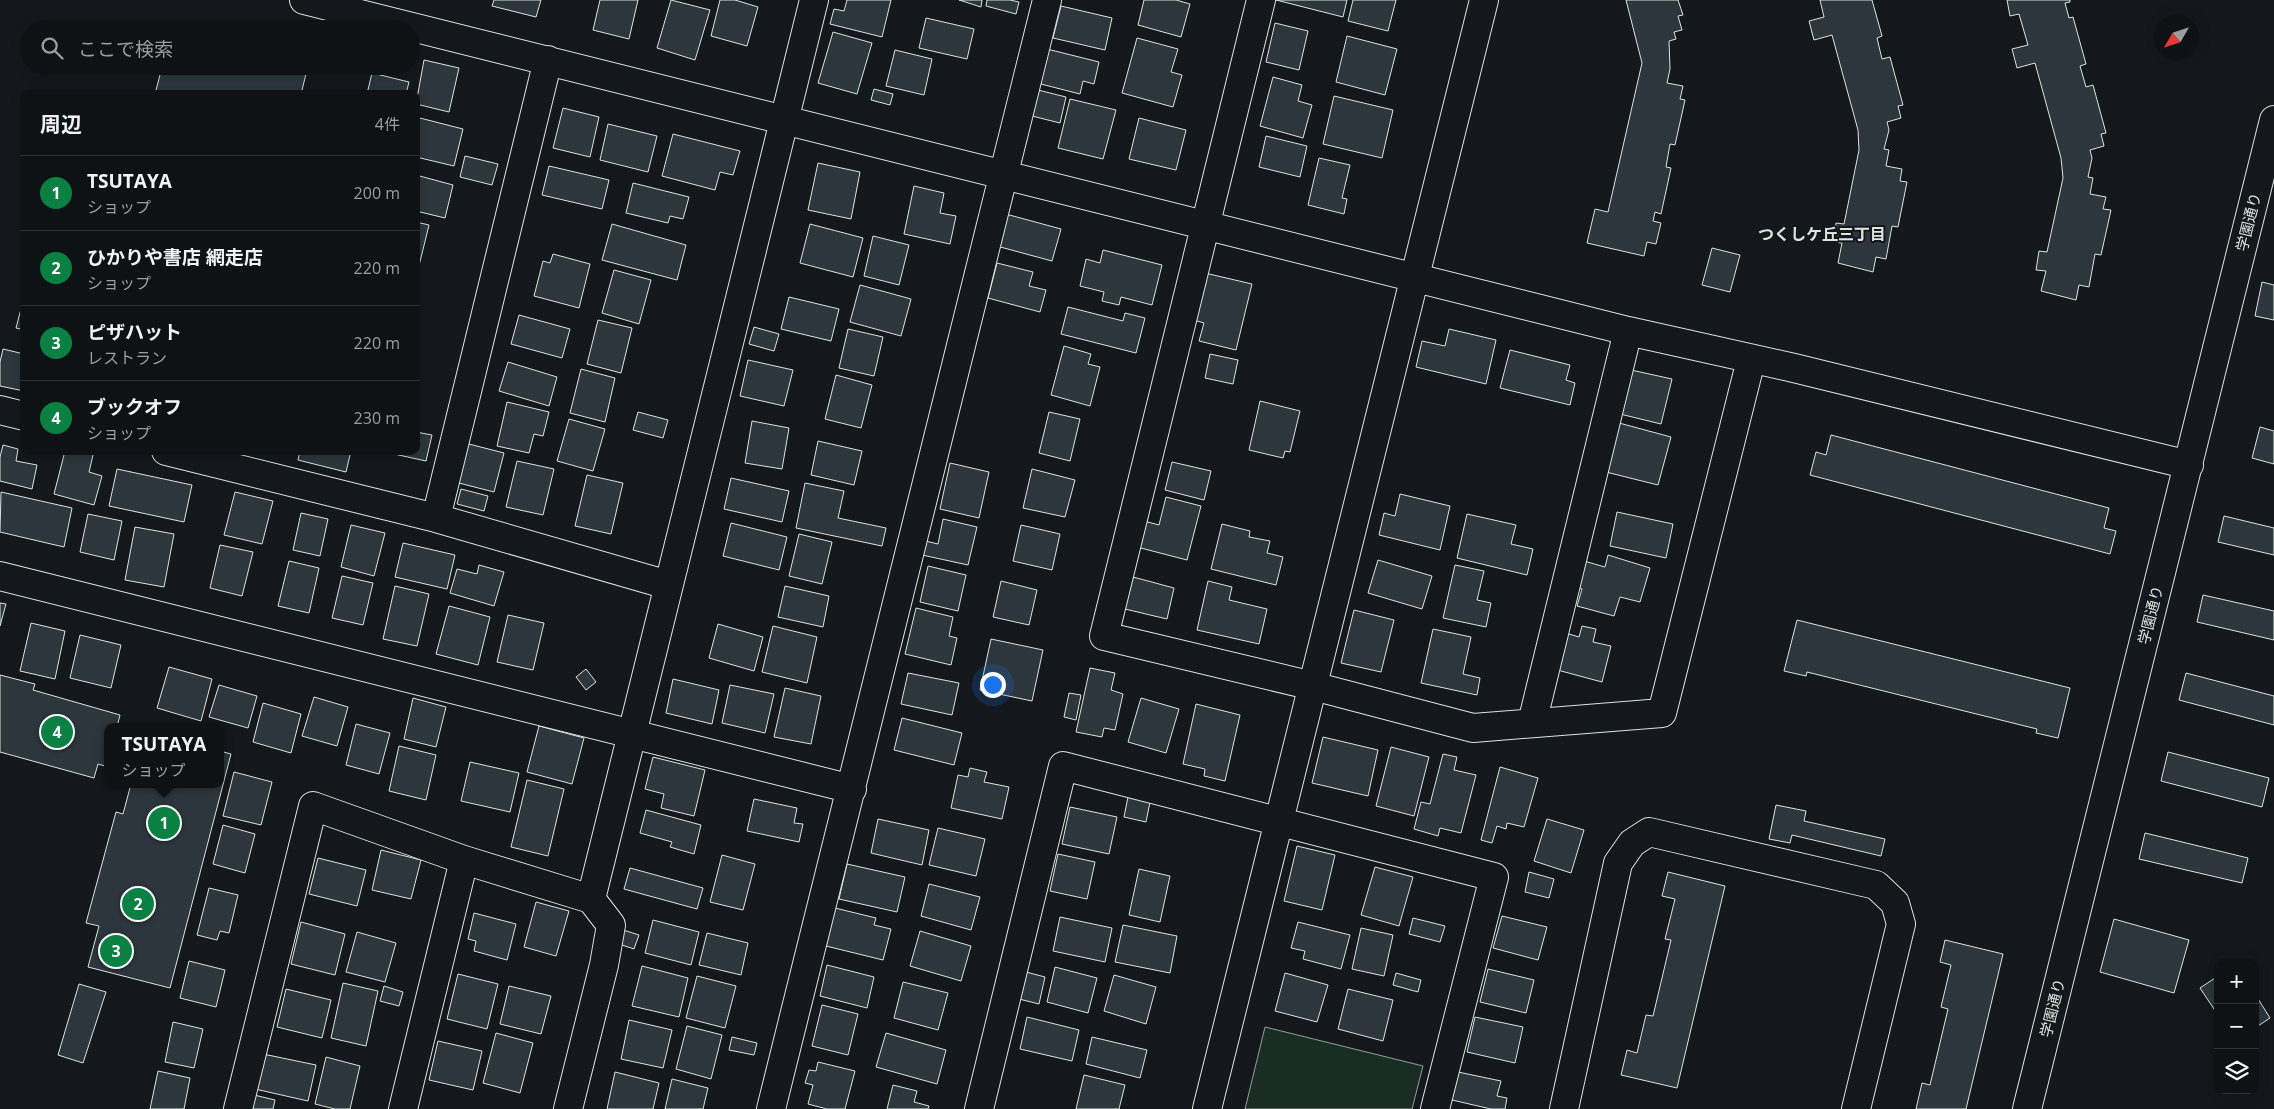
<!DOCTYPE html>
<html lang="ja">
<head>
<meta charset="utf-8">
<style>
  :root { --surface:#0f1215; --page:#1d2022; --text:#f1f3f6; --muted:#9b9ea0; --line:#2f3234; --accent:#0b8043 }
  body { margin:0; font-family:"Open Sans","Noto Sans JP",sans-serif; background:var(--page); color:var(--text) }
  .controls { position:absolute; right:15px; bottom:15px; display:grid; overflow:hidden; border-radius:10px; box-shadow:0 2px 12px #0003 }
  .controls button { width:45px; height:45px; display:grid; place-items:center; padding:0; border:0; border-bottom:1px solid var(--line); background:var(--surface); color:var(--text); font:25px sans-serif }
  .compass { position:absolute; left:2154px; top:15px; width:45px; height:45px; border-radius:50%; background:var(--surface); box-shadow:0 2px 12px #0003; rotate:231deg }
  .you { position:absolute; left:992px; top:684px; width:18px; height:18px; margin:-12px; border:4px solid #fff; border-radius:50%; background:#1a73e8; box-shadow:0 0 0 8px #1a73e833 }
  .badge { display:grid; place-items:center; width:32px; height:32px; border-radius:50%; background:var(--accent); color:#fff; font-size:16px; font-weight:700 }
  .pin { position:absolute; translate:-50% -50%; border:2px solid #fff; box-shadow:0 1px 5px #0006 }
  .popup { position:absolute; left:104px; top:723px; width:120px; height:65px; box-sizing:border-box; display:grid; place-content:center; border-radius:10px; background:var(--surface); filter:drop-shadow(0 1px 4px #0005); font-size:16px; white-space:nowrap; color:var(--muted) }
  .popup b { font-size:19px; color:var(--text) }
  .popup::after { content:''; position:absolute; left:50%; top:100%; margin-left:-10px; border:10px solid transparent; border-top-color:var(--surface) }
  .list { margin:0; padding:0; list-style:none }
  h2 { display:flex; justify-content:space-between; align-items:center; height:65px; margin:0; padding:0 20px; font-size:21px }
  h2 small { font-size:16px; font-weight:400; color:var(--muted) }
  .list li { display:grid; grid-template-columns:32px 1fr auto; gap:15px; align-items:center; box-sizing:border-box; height:75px; padding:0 20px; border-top:1px solid var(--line) }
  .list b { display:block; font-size:19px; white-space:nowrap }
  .list p { margin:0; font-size:16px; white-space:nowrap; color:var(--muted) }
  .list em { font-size:16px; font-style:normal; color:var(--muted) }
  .icon { flex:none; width:28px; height:28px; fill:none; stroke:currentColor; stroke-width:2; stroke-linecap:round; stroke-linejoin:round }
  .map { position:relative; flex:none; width:2274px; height:1109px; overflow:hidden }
  .search { position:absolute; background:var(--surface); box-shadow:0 2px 12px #0003; left:20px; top:20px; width:400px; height:55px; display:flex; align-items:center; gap:12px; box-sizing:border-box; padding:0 18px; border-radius:28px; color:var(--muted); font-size:19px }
  .panel { position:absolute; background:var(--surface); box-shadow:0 2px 12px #0003; left:20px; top:90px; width:400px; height:365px; border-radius:10px }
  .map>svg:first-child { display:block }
  .green { fill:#1a2d24; stroke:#939e99 }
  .building { fill:#2c363c; stroke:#d8e6dc }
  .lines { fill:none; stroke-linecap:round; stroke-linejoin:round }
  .minor-casing { stroke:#d8e6dc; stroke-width:30 }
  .minor { stroke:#14181c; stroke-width:28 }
  .labels { text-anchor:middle; stroke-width:4; stroke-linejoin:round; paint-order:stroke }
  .street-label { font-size:15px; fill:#d8e6dc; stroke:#14181c }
  .neighbourhood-label { font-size:16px; font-weight:bold; fill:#d8e6dc; stroke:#14181c }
</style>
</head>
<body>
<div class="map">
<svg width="2274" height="1109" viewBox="0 0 2274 1109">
  <rect width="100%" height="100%" fill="#14181c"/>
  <!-- green -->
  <path class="green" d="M1265,1027L1423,1066L1412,1109H1245Z"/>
  <!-- building -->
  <path class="building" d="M494,0H541L536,17L492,6Z
    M600,0H638L629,39L593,30Z
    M671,0L710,10L695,60L657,48Z
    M720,0H735L758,7L747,46L711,36Z
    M847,0H891L882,37L830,24L834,9L844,11Z
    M959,0H982L981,7Z
    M987,0H1010L1019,2L1016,14L986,6Z
    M1144,0H1176L1190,4L1181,37L1138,25Z
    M1276,0H1347L1343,17Z
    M1353,0H1396L1388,31L1348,21Z
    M1626,0H1678L1683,15L1678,16L1682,30L1674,32L1676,39L1669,41L1670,69L1667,83L1683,86L1680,99L1685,100L1675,145L1670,144L1666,167L1671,168L1661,214L1655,212L1653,221L1661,223L1656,244L1647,242L1644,256L1587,243L1595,209L1608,212L1642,63Z
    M1820,0H1872L1882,36L1877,38L1882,59L1890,57L1903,105L1898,106L1901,118L1887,122L1889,130L1884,149L1889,150L1886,166L1902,169L1900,181L1907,182L1898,227L1892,226L1886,259L1876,257L1873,272L1838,263L1842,243L1833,242L1836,223L1844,224L1859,150L1858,130L1832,35L1814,40L1809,21L1824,17Z
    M2007,0H2070V2L2065,3L2069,18L2073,17L2086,64L2080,66L2086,87L2093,85L2106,133L2101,134L2104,146L2090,150L2092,158L2088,177L2093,178L2090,194L2106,197L2103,209L2111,210L2101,255L2095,254L2089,287L2079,285L2076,300L2041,291L2046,271L2036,270L2039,251L2047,252L2063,178L2061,158L2035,63L2017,68L2012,49L2028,45L2019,14L2010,16Z
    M1061,6L1112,18L1105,50L1053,38Z
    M926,18L974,29L967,59L919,48Z
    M1275,23L1308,31L1299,70L1266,62Z
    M833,32L872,43L857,94L818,83Z
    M1347,36L1397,49L1385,95L1336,82Z
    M1137,38L1178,49L1171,72L1182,75L1173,107L1122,93Z
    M1047,49L1099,62L1094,84L1083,81L1080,94L1037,83Z
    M895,50L932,59L924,95L886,86Z
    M424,60L459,68L449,112L416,104Z
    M171,66H308L301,94H155L161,71L170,73Z
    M372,73L409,82L406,94H367Z
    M1273,77L1302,85L1298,101L1312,105L1303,138L1260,126Z
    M1030,88L1066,97L1060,123L1024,114Z
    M874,89L893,94L890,105L871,100Z
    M1334,96L1393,110L1382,158L1323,144Z
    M1070,99L1116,110L1103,159L1058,148Z
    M563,108L599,117L590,157L553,148Z
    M416,117L463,129L454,166L416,157Z
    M1139,118L1186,130L1176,170L1129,159Z
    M608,124L657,136L648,172L600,160Z
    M673,134L740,151L733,175L720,172L715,190L662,176Z
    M1266,136L1307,146L1300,177L1259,167Z
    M465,156L498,164L492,185L460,177Z
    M1319,158L1350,165L1342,198L1347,199L1344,214L1308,205Z
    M818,163L860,172L851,219L808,210Z
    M549,166L609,180L602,209L542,195Z
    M416,175L453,185L445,218L416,211Z
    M633,183L689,197L683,219L670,216L668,223L626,213Z
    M914,186L944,193L940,213L956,216L950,244L904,234Z
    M1002,213L1061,229L1052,261L993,245Z
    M416,222L429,225L418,270L416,269Z
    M612,224L686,245L677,280L602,260Z
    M810,224L863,238L853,277L800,263Z
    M873,236L909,245L899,285L864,276Z
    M1712,248L1740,255L1730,292L1702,285Z
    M1103,250L1162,265L1152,305L1121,297L1119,305L1102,301L1104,292L1080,286L1086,259L1100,263Z
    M553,254L590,264L579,308L534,296L543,261L550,263Z
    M997,263L1033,272L1029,286L1046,290L1040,312L988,298Z
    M614,270L651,280L639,324L602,313Z
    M1205,273L1252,284L1236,350L1199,341L1204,323L1194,320Z
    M2262,282L2274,285V320L2255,316Z
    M860,285L911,299L901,336L850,322Z
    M24,297V330L16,328Z
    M789,297L839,309L831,341L781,329Z
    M1068,307L1123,321L1125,313L1145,318L1136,353L1061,334Z
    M519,315L570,329L562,358L511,344Z
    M598,320L632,328L621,373L587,364Z
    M754,327L779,334L774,351L749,344Z
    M848,329L883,337L874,376L839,368Z
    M1449,329L1496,340L1486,384L1416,367L1422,341L1445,346Z
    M1064,346L1091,354L1088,364L1100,367L1090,406L1051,395Z
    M3,349L24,354V391L0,386V362Z
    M1510,350L1570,365L1566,380L1575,383L1570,405L1500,388Z
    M1210,354L1238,360L1233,384L1205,378Z
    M748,360L793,370L784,406L740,396Z
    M508,362L557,377L549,406L499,391Z
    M581,369L615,378L605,422L570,413Z
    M1631,370L1672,379L1661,424L1620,414Z
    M836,375L872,385L861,428L825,419Z
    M1260,401L1300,411L1290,452L1285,451L1283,458L1249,450Z
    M507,402L549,412L543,436L534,434L529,453L497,446Z
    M638,412L668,420L663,438L633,430Z
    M1049,412L1080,419L1070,461L1039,453Z
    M569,419L605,429L593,471L557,461Z
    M752,421L789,428L782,469L745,463Z
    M1619,423L1671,437L1658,485L1606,472Z
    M2260,427L2274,431V464L2252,458Z
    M416,432L432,435L426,461L394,454V451H416Z
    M1831,435L2109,508L2104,528L2116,531L2110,554L1810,475L1816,452L1826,455Z
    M818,441L862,451L854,485L811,475Z
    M465,443L504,453L494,492L455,482Z
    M3,445L18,449L16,461L37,465L32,489L0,481V457Z
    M65,451H94L89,472L102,476L94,505L54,494Z
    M300,451H351L346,472L298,460Z
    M517,461L554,469L543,515L506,507Z
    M1172,462L1211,471L1204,500L1165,490Z
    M950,463L989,472L979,518L940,509Z
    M117,469L192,485L184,522L109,506Z
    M1032,469L1075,480L1065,517L1023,508Z
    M587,475L623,483L611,534L575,526Z
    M731,478L789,491L782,522L724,509Z
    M805,483L844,491L838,518L886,528L882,546L796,528Z
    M461,489L488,496L484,511L457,504Z
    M1,492L72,508L64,547L0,532Z
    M235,492L273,501L262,544L224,535Z
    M1400,494L1450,506L1440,550L1379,535L1384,513L1395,516Z
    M1166,497L1201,506L1187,560L1137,547L1144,521L1159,525Z
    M1617,512L1673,524L1666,558L1610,546Z
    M301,513L328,519L320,556L293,550Z
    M88,514L122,521L114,560L80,552Z
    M1467,514L1516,525L1511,544L1533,549L1527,575L1457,558Z
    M2224,516L2274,528V555L2218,542Z
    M943,519L977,527L968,565L913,553L917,539L938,544Z
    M731,523L787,537L779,570L723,556Z
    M1222,524L1250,531L1249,537L1270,541L1267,553L1283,557L1276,585L1211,569Z
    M351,525L385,533L374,576L341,567Z
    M1021,525L1060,534L1052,570L1013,561Z
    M135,527L174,534L164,587L125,580Z
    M799,534L832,542L822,584L789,576Z
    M403,543L455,555L447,589L395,577Z
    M220,545L253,552L242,596L210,588Z
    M1608,555L1650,568L1640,602L1620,597L1614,616L1577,606L1582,589L1570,585L1577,559L1605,567Z
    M1378,560L1432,576L1422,609L1368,593Z
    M289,561L319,568L309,613L278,606Z
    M479,565L504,572L494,606L450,593L457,569L477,574Z
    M1455,565L1484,571L1477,600L1491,603L1486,627L1443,618Z
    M928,566L966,575L958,611L920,602Z
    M342,576L373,583L363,625L332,618Z
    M1133,577L1174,588L1167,619L1125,609Z
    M1001,581L1037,590L1029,625L993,617Z
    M1208,581L1232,587L1229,600L1267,609L1259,644L1197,630Z
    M395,586L429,594L417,646L383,639Z
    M785,586L829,596L823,627L778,617Z
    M2203,595L2274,611V640L2197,622Z
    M0,603L6,604L0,626Z
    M449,606L490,617L478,665L436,654Z
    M916,608L953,617L949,636L957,638L951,665L905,654Z
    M1354,610L1394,620L1381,672L1341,663Z
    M508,615L544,623L533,670L497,662Z
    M1797,620L2070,688L2058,738L2036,733L2037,729L1807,672L1806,676L1784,671Z
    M31,623L65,631L55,679L20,671Z
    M718,624L763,637L754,671L709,658Z
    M773,626L817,637L807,683L762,672Z
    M1582,626L1596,629L1593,642L1611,646L1602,682L1550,668L1559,631L1579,637Z
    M1433,629L1471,637L1463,674L1480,678L1477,695L1421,683Z
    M80,635L121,645L111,688L70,678Z
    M991,639L1043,650L1032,701L980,690Z
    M169,667L212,679L201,721L157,708Z
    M1090,668L1115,673L1111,690L1123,694L1115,730L1104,728L1102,737L1076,732Z
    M586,669L596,682L586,690L576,677Z
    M908,673L959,683L952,715L901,704Z
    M2186,673L2274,696V725L2179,700Z
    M0,675L35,684L33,690L120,715L117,727H108V767L98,764L94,778L0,752Z
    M673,679L719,690L712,724L666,713Z
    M219,685L257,696L248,728L209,717Z
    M730,685L774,694L765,733L722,723Z
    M785,688L821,696L811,744L774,737Z
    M1069,693L1081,695L1076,720L1064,717Z
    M314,697L348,707L337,746L302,736Z
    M413,698L446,707L436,747L404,739Z
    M1141,698L1179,709L1166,753L1128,742Z
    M263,703L301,714L291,753L253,742Z
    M1196,704L1240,715L1225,781L1204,776L1205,769L1183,764Z
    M902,718L962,733L954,765L894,750Z
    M356,724L390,733L379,774L346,765Z
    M539,726L584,738L572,784L527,772Z
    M1323,737L1378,750L1368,796L1312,783Z
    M399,746L436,755L426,800L389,791Z
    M1391,747L1429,757L1414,816L1376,806Z
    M220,751L231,754L170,988L88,967L99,926L86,923L116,812L123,814L131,784H220Z
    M2168,752L2269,778L2262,807L2161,781Z
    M1443,754L1457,757L1454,770L1476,775L1461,833L1440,828L1438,836L1414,829L1421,802L1430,804Z
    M653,757L705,770L694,816L661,808L664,794L645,789Z
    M470,762L519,773L510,812L461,801Z
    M1500,767L1538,778L1524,827L1507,823L1506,829L1497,826L1492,843L1481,840Z
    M970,768L987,772L984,782L1009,787L1002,819L951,808L958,775L968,777Z
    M234,772L272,782L261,825L223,816Z
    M527,780L564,789L548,856L511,847Z
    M1128,797L1150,802L1146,822L1124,817Z
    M754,799L797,808L794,823L803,824L799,842L747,831Z
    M1776,805L1806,811L1804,821L1885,839L1881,856L1792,835L1790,843L1769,839Z
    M1070,807L1117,817L1109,854L1062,844Z
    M646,810L701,825L694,854L670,847L672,842L640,833Z
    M878,819L929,830L922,865L871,853Z
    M1547,819L1584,830L1571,873L1534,861Z
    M223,825L255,834L245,873L213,864Z
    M938,828L985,839L976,876L929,865Z
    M2145,833L2248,858L2242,883L2139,859Z
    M1297,846L1335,855L1322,910L1284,901Z
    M381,850L421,860L411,899L372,890Z
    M1058,854L1095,862L1087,899L1050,891Z
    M722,855L755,864L743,910L710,902Z
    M318,858L366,870L357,906L309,894Z
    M847,864L905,877L897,912L839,899Z
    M1375,867L1413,877L1399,926L1361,915Z
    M630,868L703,888L697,909L624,889Z
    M1139,869L1170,876L1160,922L1129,915Z
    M1529,872L1554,879L1549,898L1525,892Z
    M1668,872L1725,886L1677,1088L1621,1075L1627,1050L1637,1053L1646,1015L1653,1016L1671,940L1665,939L1675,899L1662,896Z
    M929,884L980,897L971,930L921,916Z
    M209,888L238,895L229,933L220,931L217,940L197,935Z
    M536,902L569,911L556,956L524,947Z
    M835,908L876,918L874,925L891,929L883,960L826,946Z
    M474,913L516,924L507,960L474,951L476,941L468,939Z
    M1502,916L1547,927L1538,960L1493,948Z
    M1060,917L1112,928L1105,962L1053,951Z
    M1413,918L1445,926L1440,942L1409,934Z
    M2114,919L2189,940L2174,993L2100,972Z
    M653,920L699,932L691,965L645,953Z
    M301,922L345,934L335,975L291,964Z
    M1298,922L1350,935L1341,969L1303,959L1305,951L1291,948Z
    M1123,925L1177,936L1170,973L1115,962Z
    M617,928L639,935L634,949L613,942Z
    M1361,928L1393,935L1384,976L1352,969Z
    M920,931L971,946L961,981L910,966Z
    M357,932L396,943L385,982L346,972Z
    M707,933L748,943L741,975L699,965Z
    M1945,940L2003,954L1966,1109H1916L1922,1083L1930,1085L1948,1009L1941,1007L1951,965L1940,962Z
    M189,961L225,970L216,1007L180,998Z
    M827,965L874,977L867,1008L820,996Z
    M642,966L688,978L679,1017L632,1006Z
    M1055,967L1097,978L1088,1013L1047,1002Z
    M1488,969L1534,980L1526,1013L1480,1002Z
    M1026,972L1045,977L1039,1004L1019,999Z
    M1285,973L1328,985L1317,1022L1275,1011Z
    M1396,973L1421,980L1418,992L1393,985Z
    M458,974L498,984L487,1029L447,1019Z
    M1114,975L1156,987L1146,1024L1104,1011Z
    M697,976L736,986L725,1028L686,1018Z
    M2218,976V1015L2200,988Z
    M903,982L948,993L938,1030L894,1018Z
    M343,983L378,991L366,1046L331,1038Z
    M79,984L106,992L83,1063L58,1055Z
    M384,986L403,992L399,1006L380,1001Z
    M509,986L551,996L541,1034L500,1024Z
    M286,989L331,1000L322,1038L277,1027Z
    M1348,989L1393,1000L1383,1041L1338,1029Z
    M2255,994L2270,1018L2255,1028Z
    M822,1005L858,1014L848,1055L812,1046Z
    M1027,1017L1079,1030L1072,1061L1020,1049Z
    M1475,1017L1523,1027L1515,1063L1467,1052Z
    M629,1020L672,1030L663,1068L621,1059Z
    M173,1022L203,1029L194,1068L165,1062Z
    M687,1026L722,1035L711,1079L676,1069Z
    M496,1033L533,1043L520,1093L483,1083Z
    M886,1033L946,1050L937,1084L876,1067Z
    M732,1037L757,1043L754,1055L729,1050Z
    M1092,1037L1147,1050L1140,1078L1086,1064Z
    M438,1041L482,1051L473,1090L429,1080Z
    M263,1054L316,1065L308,1101L255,1089Z
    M326,1057L360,1066L350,1109H335L315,1104Z
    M818,1062L855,1071L845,1109H827L808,1104L813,1085L805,1083L809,1070L816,1071Z
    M158,1071L190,1078L184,1109H150Z
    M615,1072L659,1083L653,1109H607Z
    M1458,1072L1501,1081L1497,1096L1507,1098L1505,1109H1491L1452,1100Z
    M1084,1075L1125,1085L1119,1109H1076Z
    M672,1079L708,1088L703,1109H665Z
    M893,1085L917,1091L914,1102L929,1106L928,1109H887Z
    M250,1094L275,1100L273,1109H247Z"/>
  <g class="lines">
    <!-- minor casing -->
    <g class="minor-casing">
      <path id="minor" d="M304,0L1628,331L1794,368L2189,465
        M1261,0L1104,636L1313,686L1473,728L1662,713L1751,360
        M0,410L24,416
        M166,451L436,518L668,585
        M436,518L548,60
        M0,576L852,789
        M1532,723L1628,331
        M591,899L814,0
        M238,1109L313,806L464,860L591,899L611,925L604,965L568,1109
        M403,1109L464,860
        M771,1109L1047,0
        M979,1109L1063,766L1494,877L1435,1109
        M1207,1109L1484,0
        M1564,1109L1618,863L1632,843L1649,832L1876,885L1895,903L1901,924L1856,1109
        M2027,1109L2274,120"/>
    </g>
    <!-- minor -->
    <use href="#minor" class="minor"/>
  </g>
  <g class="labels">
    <!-- street labels -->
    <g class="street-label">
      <text transform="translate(2249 222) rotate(-76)" y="5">学園通り</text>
      <text transform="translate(2151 615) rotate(-76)" y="5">学園通り</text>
      <text transform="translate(2053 1008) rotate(-76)" y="5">学園通り</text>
    </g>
    <!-- neighbourhood labels -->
    <g class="neighbourhood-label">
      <text x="1822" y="240">つくしケ丘三丁目</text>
    </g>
  </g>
</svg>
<div class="controls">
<button>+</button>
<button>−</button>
<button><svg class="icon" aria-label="layers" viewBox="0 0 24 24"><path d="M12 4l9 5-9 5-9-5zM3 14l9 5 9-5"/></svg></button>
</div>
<svg class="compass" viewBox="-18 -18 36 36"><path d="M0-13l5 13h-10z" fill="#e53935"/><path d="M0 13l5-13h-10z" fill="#9b9ea0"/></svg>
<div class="you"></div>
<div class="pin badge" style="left:164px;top:823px">1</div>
<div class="popup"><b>TSUTAYA</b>ショップ</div>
<div class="pin badge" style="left:138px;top:904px">2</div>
<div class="pin badge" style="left:116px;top:951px">3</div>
<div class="pin badge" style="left:57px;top:732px">4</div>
<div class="search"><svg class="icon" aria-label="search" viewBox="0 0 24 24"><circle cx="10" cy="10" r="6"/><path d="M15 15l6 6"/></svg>ここで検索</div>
<section class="panel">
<h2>周辺<small>4件</small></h2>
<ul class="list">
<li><span class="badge">1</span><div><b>TSUTAYA</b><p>ショップ</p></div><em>200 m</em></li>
<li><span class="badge">2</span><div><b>ひかりや書店 網走店</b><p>ショップ</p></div><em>220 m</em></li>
<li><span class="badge">3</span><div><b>ピザハット</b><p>レストラン</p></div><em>220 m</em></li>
<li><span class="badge">4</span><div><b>ブックオフ</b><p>ショップ</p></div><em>230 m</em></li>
</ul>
</section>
</div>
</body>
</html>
